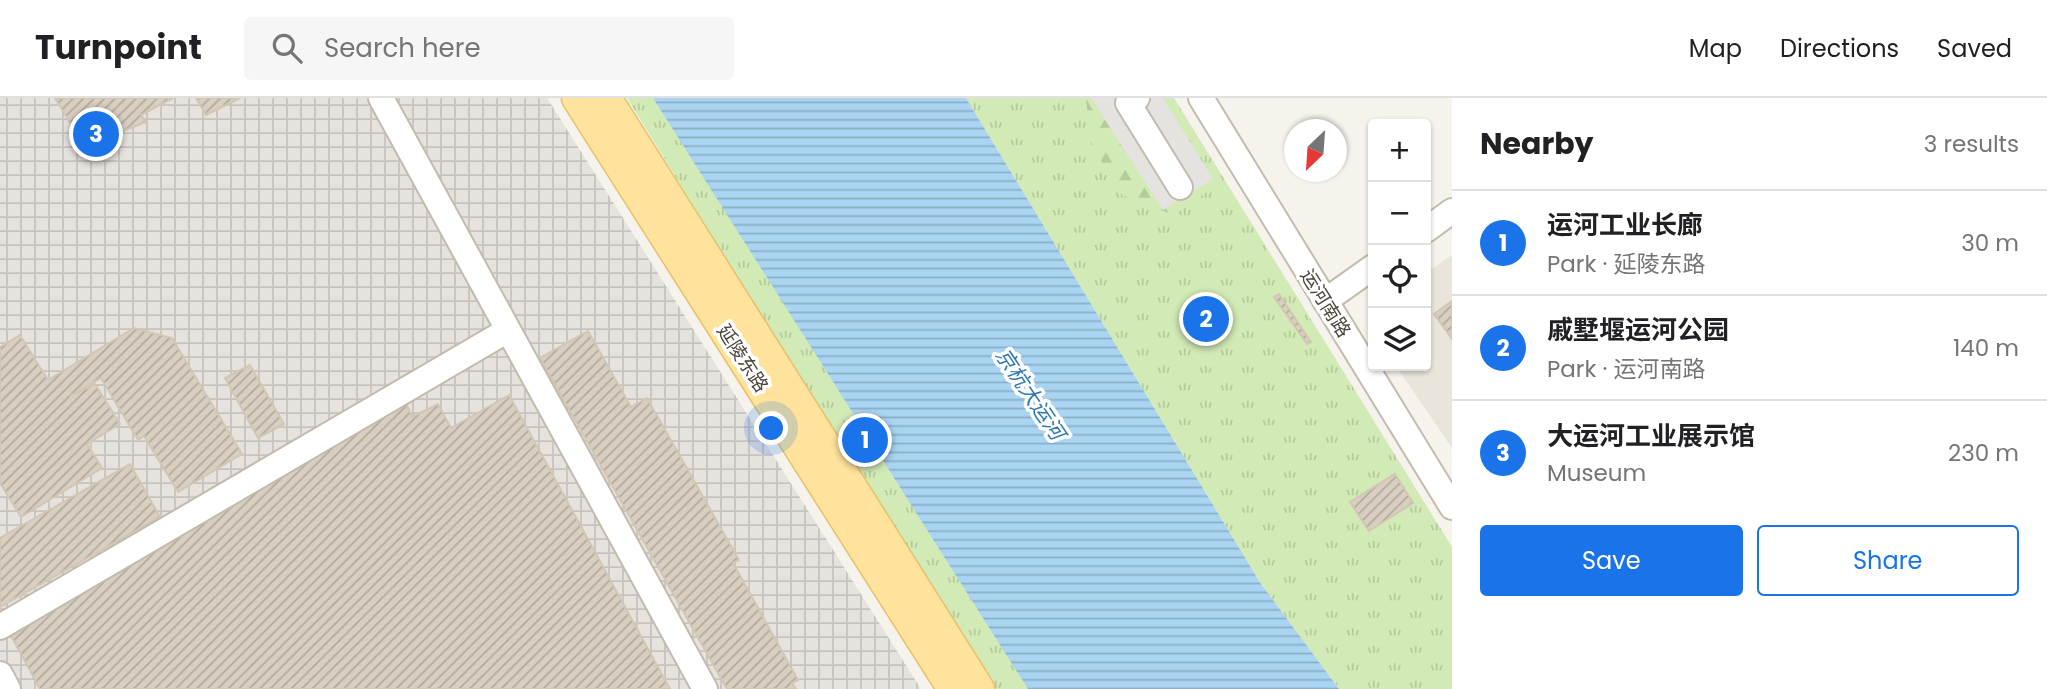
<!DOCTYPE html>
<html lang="en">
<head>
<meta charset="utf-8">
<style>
  :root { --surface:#fff; --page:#f6f6f6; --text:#202124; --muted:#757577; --line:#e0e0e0; --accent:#1a73e8 }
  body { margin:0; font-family:Poppins,"Noto Sans SC",sans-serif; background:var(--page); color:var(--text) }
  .controls { position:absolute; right:21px; top:21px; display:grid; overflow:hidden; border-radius:7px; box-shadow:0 2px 5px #0004 }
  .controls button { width:63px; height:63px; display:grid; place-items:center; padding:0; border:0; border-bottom:2px solid var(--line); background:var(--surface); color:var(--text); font:35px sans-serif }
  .compass { position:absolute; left:1284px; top:21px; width:63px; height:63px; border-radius:50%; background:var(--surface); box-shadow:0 2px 5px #0004; rotate:205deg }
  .you { position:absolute; left:772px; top:331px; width:24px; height:24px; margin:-18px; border:5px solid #fff; border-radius:50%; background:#1a73e8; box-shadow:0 0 0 10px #1a73e833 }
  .badge { display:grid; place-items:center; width:46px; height:46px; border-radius:50%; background:var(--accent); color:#fff; font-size:23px; font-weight:700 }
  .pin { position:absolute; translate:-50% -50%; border:4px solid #fff; box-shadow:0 2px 7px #0006 }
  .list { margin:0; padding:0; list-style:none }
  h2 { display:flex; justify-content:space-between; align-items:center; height:91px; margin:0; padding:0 28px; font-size:30px }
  h2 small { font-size:23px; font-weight:400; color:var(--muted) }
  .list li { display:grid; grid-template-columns:46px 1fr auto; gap:21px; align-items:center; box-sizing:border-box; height:105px; padding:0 28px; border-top:2px solid var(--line) }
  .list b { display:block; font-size:26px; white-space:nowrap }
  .list p { margin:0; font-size:23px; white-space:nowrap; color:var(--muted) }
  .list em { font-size:23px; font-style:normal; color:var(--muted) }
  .actions { display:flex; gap:14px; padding:21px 28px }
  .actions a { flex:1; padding:16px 0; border:2px solid var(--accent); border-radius:7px; text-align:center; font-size:24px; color:var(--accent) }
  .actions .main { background:var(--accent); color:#fff }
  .icon { flex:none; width:38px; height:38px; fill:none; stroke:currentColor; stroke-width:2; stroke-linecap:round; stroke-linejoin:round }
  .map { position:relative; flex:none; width:1452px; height:591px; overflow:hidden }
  header { display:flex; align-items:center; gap:42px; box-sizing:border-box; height:98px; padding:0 35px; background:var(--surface); border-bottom:2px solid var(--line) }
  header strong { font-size:33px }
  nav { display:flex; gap:38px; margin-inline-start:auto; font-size:24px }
  .search { width:490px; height:63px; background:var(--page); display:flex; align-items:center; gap:18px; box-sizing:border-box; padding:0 24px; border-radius:7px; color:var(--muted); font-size:26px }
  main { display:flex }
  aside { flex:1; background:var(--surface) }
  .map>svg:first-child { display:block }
  .residential { fill:#eae5da }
  .industrial { fill:url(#industrial-grid) }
  .grass { fill:url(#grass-tufts) }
  .forest { fill:url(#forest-firs) }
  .parking { fill:#e5e3e0 }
  .water { fill:url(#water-rules) }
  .building { fill:url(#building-hatch); stroke:#d3c7b4; stroke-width:2 }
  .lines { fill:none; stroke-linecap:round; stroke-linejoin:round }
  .minor-casing { stroke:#c2bbae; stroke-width:28 }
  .major-casing { stroke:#e6c16a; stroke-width:33 }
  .minor { stroke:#fff; stroke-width:24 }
  .major { stroke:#ffe39c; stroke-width:30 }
  .labels { text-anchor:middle; stroke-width:7; stroke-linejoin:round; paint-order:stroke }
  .street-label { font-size:19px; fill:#4b4439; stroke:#fff }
  .water-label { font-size:21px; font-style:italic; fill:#2e7ab2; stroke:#fff }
</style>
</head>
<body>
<header>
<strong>Turnpoint</strong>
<div class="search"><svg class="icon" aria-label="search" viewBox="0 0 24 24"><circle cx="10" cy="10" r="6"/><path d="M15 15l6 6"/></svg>Search here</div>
<nav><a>Map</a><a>Directions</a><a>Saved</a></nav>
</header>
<main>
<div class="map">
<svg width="1452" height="591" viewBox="0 0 1452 591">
  <defs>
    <pattern id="industrial-grid" width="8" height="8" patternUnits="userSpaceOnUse" patternTransform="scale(1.75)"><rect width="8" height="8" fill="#e6e2dd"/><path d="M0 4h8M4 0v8" fill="none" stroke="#c7c3be"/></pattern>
    <pattern id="grass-tufts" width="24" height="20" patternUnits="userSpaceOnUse" patternTransform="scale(1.75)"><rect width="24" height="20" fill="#d2eab5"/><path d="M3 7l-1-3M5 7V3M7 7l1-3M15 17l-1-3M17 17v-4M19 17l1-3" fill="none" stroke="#b6ca9c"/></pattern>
    <pattern id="forest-firs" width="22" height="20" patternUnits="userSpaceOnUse" patternTransform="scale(1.75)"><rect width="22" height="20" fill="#d2eab5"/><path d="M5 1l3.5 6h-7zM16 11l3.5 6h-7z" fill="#b6ca9c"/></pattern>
    <pattern id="water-rules" width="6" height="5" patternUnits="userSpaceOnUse" patternTransform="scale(1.75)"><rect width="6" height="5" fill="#a9d4f2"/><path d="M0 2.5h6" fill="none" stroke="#8caec5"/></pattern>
    <pattern id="building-hatch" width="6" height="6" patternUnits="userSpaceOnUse" patternTransform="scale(1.75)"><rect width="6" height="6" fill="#d8cfc1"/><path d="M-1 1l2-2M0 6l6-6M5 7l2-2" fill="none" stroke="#b1aa9e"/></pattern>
  </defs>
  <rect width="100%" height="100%" fill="#f6f3ec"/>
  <!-- residential -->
  <path class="residential" d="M1452,157V350L1396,268H1426V175Z"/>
  <!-- industrial -->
  <path class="industrial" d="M0,0H547L921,591H0Z"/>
  <!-- grass -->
  <path class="grass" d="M627,0H671L1051,591H992Z
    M966,0H1174L1452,449V591H1339L1261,486Z"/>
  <!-- forest -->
  <path class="forest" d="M1086,0H1091L1163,111L1213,81L1217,87L1174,117L1122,97L1091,46Z"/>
  <!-- parking -->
  <path class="parking" d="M1091,0H1163L1213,81L1163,112Z"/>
  <!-- water -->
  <path class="water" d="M653,0H966L1261,486L1339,591H1028Z"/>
  <!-- building -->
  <path class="building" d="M55,0H173L141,17L146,24L84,48Z
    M196,0H240L206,17Z
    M1279,196L1311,244L1307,246L1274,199Z
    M1452,203V241L1434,216Z
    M134,230L172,240L242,356L178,394L144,338L138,342L101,280L70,298L95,286L120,326L87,346L102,370L21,419L0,385V249L20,237L48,282Z
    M588,233L631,309L647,300L739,462L733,465L798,582L792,585L796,591H727L540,260Z
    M250,267L284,326L258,340L225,280Z
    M509,297L670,591H40L9,534L405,303L412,319L438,306L451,330Z
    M130,366L160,419L0,509V440Z
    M1395,376L1413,405L1369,433L1350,404Z"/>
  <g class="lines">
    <!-- minor casing -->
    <g class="minor-casing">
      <path id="minor" d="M381,0L705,591
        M1137,0L1128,5L1180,89
        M1201,0L1452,409
        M1426,132L1452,113
        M1325,203L1373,169
        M0,529L508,232
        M0,576L8,591"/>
    </g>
    <!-- major casing -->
    <g class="major-casing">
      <path id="major" d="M577,0L953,591
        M606,0L979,591"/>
    </g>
    <!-- minor -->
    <use href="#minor" class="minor"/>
    <!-- major -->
    <use href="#major" class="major"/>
  </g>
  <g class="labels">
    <!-- street labels -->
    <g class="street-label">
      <text transform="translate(1326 205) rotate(58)" y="7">运河南路</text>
      <text transform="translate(743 260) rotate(57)" y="7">延陵东路</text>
    </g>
    <!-- water labels -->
    <g class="water-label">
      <text transform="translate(1030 296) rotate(56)" y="7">京杭大运河</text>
    </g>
  </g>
</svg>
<div class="controls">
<button>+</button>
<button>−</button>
<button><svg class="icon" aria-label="locate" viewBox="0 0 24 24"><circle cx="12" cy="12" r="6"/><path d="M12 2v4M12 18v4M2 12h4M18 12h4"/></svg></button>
<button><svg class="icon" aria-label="layers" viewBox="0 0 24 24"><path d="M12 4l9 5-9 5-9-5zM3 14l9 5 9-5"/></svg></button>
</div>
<svg class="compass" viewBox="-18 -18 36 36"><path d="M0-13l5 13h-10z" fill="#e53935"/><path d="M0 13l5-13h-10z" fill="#757577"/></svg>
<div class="you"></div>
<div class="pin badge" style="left:865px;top:342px">1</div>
<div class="pin badge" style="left:1206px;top:221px">2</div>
<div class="pin badge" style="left:96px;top:36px">3</div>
</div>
<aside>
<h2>Nearby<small>3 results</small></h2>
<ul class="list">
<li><span class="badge">1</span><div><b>运河工业长廊</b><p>Park · 延陵东路</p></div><em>30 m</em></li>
<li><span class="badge">2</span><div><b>戚墅堰运河公园</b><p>Park · 运河南路</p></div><em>140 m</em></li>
<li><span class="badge">3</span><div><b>大运河工业展示馆</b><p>Museum</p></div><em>230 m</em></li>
</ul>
<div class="actions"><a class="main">Save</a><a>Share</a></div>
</aside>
</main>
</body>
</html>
